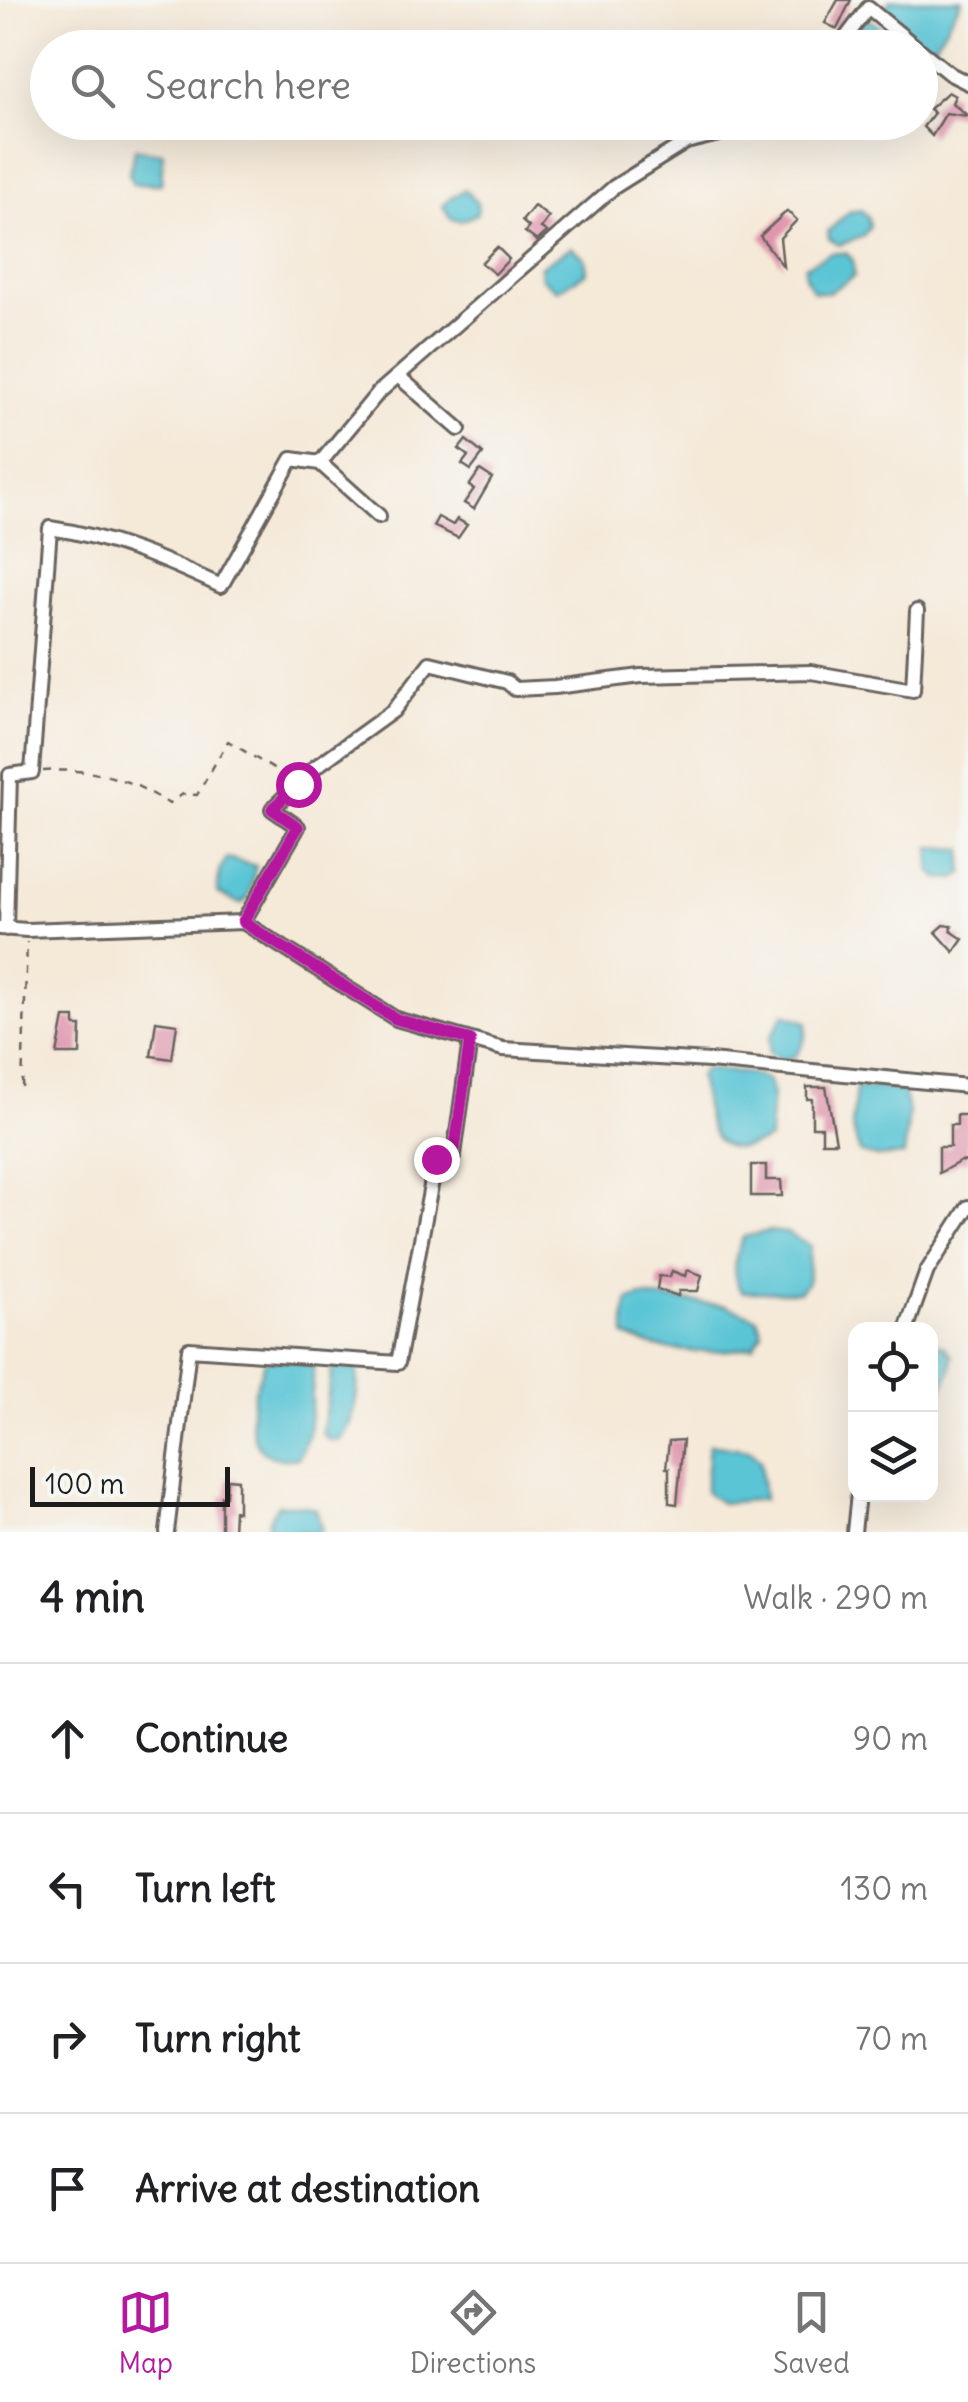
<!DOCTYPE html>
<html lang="en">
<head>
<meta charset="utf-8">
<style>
  :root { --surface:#fff; --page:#f2f2f2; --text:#202124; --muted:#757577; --line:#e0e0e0; --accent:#b5179e }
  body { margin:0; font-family:Delius,sans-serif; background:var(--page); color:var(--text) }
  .controls { position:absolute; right:30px; bottom:30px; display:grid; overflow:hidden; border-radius:20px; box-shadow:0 10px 40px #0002 }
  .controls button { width:90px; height:90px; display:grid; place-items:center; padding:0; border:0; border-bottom:2px solid var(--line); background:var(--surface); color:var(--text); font:50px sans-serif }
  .scale { position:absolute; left:30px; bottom:25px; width:200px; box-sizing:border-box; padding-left:10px; border:5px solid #1c1c1c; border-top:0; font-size:28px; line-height:35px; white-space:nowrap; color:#1c1c1c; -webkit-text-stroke:8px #f6f6f2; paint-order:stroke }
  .stop { position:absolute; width:30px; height:30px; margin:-22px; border:8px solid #b5179e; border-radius:50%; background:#fff }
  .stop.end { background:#b5179e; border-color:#fff; box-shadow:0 2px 10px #0008 }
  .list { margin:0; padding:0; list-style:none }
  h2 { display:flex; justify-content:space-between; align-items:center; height:130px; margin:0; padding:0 40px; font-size:42px }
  h2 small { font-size:32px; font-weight:400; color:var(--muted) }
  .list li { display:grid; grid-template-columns:65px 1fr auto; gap:30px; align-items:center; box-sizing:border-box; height:150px; padding:0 40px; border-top:2px solid var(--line) }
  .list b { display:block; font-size:38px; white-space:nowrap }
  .list em { font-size:32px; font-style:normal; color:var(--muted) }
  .icon { flex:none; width:55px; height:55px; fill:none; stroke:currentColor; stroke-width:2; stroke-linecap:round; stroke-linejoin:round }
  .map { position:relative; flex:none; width:968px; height:1532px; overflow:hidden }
  .search { position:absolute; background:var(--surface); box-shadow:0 10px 40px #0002; left:30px; right:30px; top:30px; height:110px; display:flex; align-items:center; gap:25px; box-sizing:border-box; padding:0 35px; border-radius:55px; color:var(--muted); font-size:38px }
  .sheet { height:730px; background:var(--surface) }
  nav { display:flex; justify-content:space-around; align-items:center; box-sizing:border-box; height:140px; border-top:2px solid var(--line); background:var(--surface); font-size:28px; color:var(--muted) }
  nav a { display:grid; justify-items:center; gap:5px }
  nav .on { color:var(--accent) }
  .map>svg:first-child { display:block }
  .water { fill:#5ac5d5; stroke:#3b7078; stroke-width:2.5 }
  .building { fill:#de90aa }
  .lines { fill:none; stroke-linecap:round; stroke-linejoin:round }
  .minor-casing { stroke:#68645e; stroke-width:18 }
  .path { stroke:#68645e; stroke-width:2.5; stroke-dasharray:8 8; stroke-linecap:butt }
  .minor { stroke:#fff; stroke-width:12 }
  .route { stroke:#b5179e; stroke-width:12 }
</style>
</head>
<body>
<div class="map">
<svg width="968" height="1532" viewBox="0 0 968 1532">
  <rect width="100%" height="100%" fill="#f6f6f2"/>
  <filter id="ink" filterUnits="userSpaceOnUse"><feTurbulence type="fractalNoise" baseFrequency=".01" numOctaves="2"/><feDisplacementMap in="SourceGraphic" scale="20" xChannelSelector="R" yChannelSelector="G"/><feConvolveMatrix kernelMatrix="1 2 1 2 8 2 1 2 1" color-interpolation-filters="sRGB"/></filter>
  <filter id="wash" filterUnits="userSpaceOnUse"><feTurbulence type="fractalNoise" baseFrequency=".0048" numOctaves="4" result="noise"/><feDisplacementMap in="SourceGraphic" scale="40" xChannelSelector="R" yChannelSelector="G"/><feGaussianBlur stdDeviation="2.25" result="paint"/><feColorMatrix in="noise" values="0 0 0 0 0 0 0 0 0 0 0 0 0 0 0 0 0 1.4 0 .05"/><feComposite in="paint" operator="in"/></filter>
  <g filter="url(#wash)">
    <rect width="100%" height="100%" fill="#f5e9d8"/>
    <!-- water -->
    <path class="water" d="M890,0H962L932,50L883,14Z
      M868,18L904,47H859L850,40Z
      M135,149L163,153L161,184H133L129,173Z
      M465,190L478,204L477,214L461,221L451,219L443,206L449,199Z
      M861,210L868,217L870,227L862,237L839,245L829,239L828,231L849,212Z
      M571,247L585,258L587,272L557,290L541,278L540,267Z
      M831,253H846L853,260L854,276L828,293L813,291L805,276V266Z
      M931,847L963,849V873L955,879L937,878L930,869Z
      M227,858L256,866L248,898L241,904L217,893L220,870Z
      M784,1014L807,1022C807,1035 803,1048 794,1057L780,1059L769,1053L770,1038Z
      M704,1069L752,1074L767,1080L772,1091L769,1139C707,1168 709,1121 699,1077Z
      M887,1087L903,1092L909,1113L904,1155L877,1157L860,1153L852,1127L856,1088Z
      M769,1231L787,1233L810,1246L808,1282L799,1292H742C729,1275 735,1255 743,1237Z
      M642,1296L727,1306L757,1318L762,1333L754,1346C712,1355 664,1354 625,1336V1315L629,1300Z
      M931,1343L944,1346L952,1355L951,1371L938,1397H931Z
      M266,1360H288L314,1367L309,1434L298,1458C235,1468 248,1397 266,1360Z
      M332,1368L357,1369C359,1392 355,1424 339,1441L329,1440L322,1433Z
      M709,1444L750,1450L760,1461L764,1499L721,1503L705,1492Z
      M278,1505H301L316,1509L322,1532H267L269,1519Z"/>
    <g id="blocks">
      <!-- building -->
      <path class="building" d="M838,0H851L837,29L825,23Z
        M948,92L955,96L952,103L968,116L946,113L932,136L923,127L934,113L929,109Z
        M534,206L549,217L541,228L547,232L537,241L525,232L529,227L522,221Z
        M787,211L797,220L780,238L783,266L760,236Z
        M497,247L509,259L495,274L481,263Z
        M466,440L483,454L471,470L462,464L468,456L459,449Z
        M480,470L492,478L474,509L464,503L474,489L469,486Z
        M438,517L453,525L457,519L467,525L458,538L433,526Z
        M944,925L952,926L951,931L963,939L954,952L936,932Z
        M64,1018H75V1026H81L80,1054H57Z
        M156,1021L177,1024L172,1059L151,1056Z
        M807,1087H826L836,1142H822V1127H812V1099H807Z
        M957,1115H968V1162L961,1161L939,1173V1147H950V1125H957Z
        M751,1165H766V1180H781L782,1196H751Z
        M687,1270L702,1275L698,1291H679L678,1296L657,1289L659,1276L670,1277L672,1271L685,1276Z
        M683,1440L677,1504L669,1503V1468H666L669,1441Z
        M227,1479L238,1480V1512L234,1511L233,1532H221V1496H226Z"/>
    </g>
  </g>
  <g filter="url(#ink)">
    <use href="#blocks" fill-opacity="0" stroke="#68645e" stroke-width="2.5"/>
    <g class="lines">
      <!-- minor casing -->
      <g class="minor-casing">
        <path id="minor" d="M838,48L868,8L917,48
          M920,50L950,74L968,83
          M398,376L459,429
          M320,463L379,516
          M243,922L298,827L272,809L314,768L393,711L430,663L507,682L515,689L555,687L641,676L811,672L913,690L917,611
          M0,928L27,930L243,922L396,1019L503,1049L710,1061L968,1086
          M6,929L10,775L32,772L50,528C112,537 165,560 221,586L292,459L320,463L378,393L614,187L686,142L723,133L746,122
          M906,1330L927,1271L968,1207
          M167,1532L189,1349L398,1363L436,1159L454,1155L470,1040
          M854,1532L858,1494"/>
      </g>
      <!-- path -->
      <path class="path" d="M43,771C91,768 129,777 169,804L183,794L197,795L228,741L288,778
        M22,1087L27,942"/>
      <!-- minor -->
      <use href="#minor" class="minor"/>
    </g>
  </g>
  <g class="lines" filter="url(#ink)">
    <!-- route -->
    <path class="route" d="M298,784L272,809L298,827L243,922L396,1019L470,1040L454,1155L436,1159"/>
  </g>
</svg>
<div class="controls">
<button><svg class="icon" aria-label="locate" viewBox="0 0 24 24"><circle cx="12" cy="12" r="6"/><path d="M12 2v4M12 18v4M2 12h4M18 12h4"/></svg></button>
<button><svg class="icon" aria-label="layers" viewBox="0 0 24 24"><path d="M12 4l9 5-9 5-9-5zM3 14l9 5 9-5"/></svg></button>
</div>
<div class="scale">100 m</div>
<div class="stop" style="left:298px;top:784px"></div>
<div class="stop end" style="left:436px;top:1159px"></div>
<div class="search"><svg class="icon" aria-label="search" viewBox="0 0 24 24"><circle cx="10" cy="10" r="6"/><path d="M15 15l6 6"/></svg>Search here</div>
</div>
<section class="sheet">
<h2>4 min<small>Walk · 290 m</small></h2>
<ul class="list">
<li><svg class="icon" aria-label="ahead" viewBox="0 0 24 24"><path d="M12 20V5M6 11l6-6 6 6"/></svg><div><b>Continue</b></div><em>90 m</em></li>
<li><svg class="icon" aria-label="left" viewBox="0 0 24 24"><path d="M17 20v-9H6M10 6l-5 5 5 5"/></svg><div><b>Turn left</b></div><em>130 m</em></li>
<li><svg class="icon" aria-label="right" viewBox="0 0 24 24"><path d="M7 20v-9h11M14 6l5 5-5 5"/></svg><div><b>Turn right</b></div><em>70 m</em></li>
<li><svg class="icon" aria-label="arrive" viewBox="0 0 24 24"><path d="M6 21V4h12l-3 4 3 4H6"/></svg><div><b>Arrive at destination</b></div></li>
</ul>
</section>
<nav>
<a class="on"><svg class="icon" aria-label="map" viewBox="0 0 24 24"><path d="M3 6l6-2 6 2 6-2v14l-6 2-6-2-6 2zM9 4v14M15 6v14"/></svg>Map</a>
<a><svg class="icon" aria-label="directions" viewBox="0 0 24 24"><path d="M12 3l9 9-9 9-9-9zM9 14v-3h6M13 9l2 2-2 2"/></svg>Directions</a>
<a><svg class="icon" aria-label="saved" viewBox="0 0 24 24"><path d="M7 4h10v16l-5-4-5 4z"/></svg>Saved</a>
</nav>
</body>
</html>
